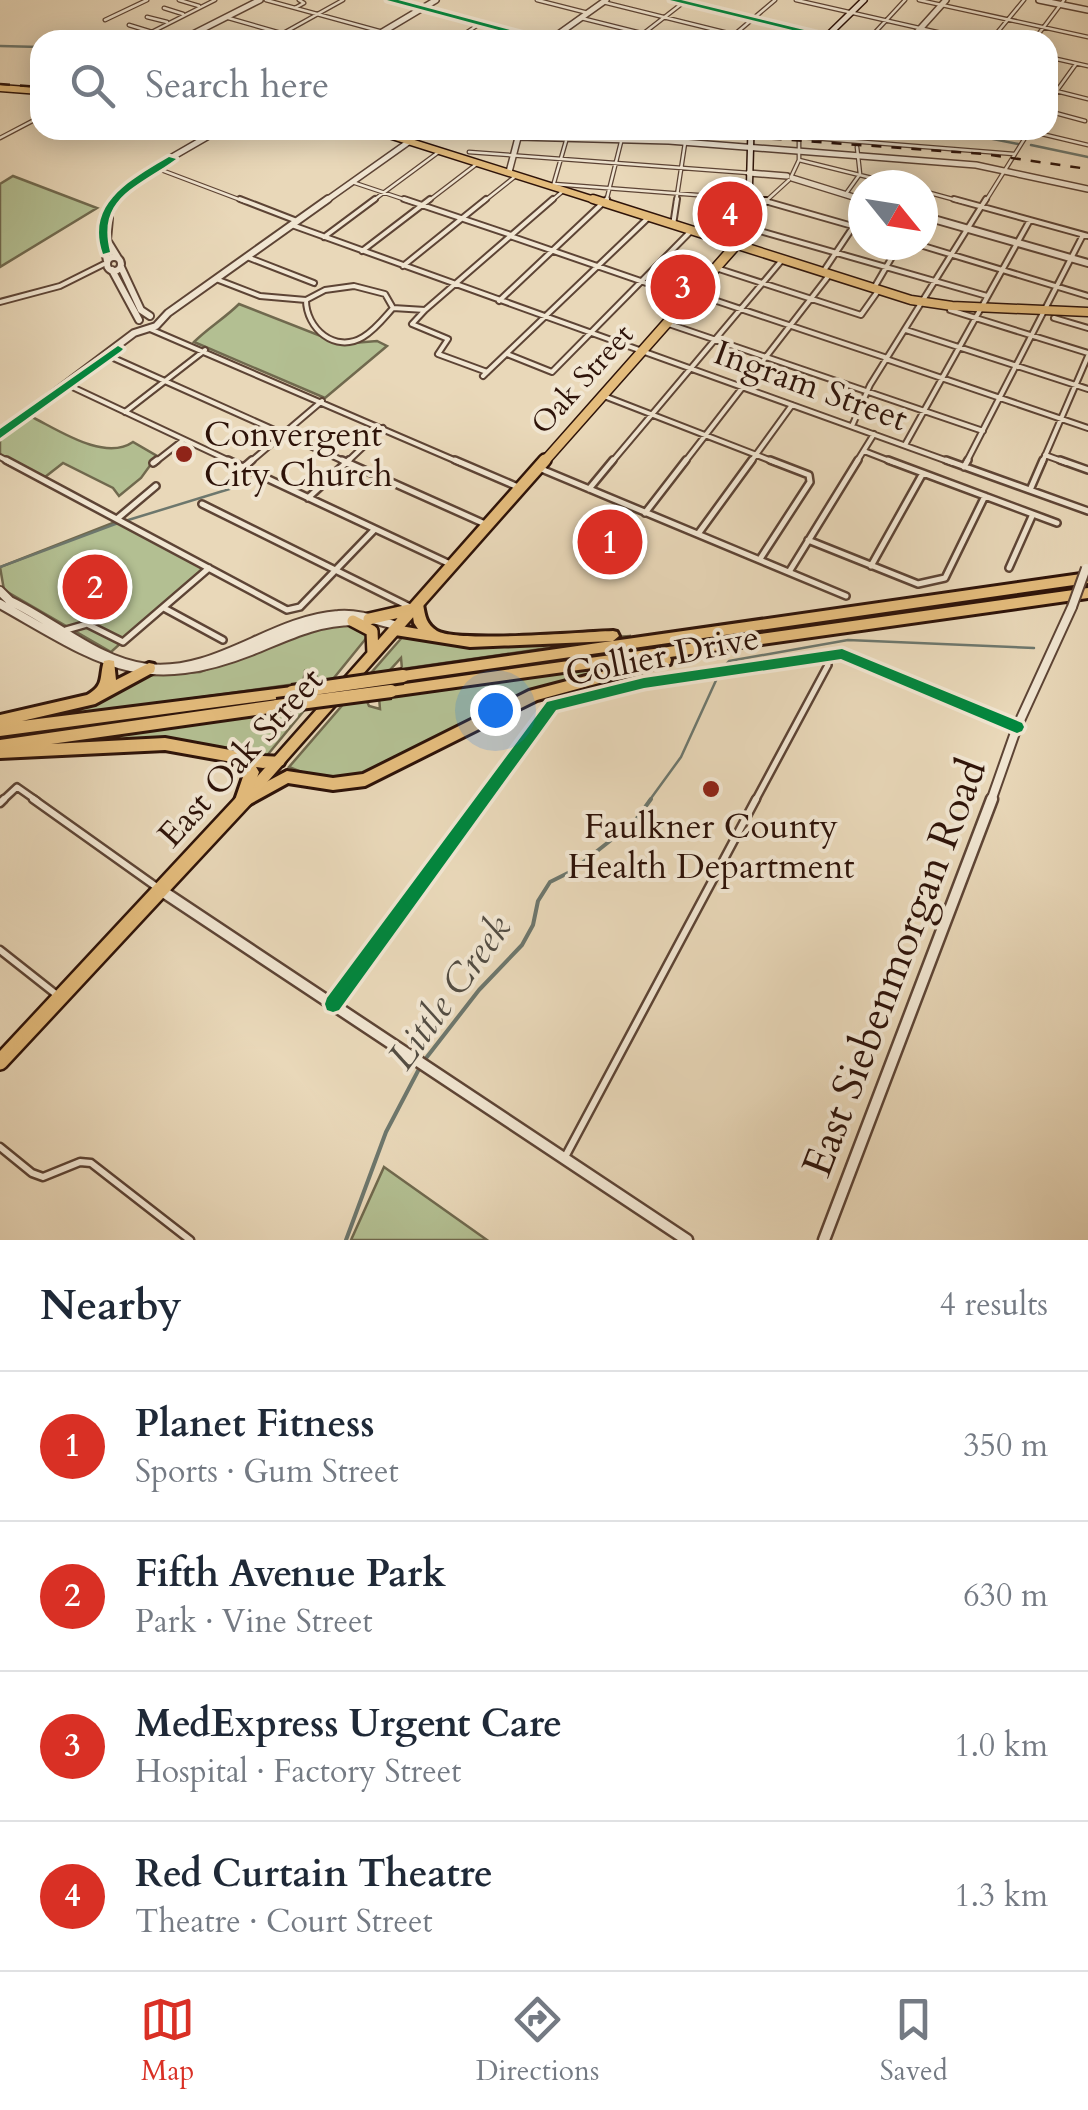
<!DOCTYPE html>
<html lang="en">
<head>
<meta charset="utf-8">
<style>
  :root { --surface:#fff; --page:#f6f6f7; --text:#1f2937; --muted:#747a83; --line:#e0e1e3; --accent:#d93025 }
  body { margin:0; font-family:Cardo,serif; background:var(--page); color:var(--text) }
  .compass { position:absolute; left:848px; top:170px; width:90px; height:90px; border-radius:50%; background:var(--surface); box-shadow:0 5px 25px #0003; rotate:120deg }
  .you { position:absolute; left:495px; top:710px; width:35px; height:35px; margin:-25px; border:8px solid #fff; border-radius:50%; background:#1a73e8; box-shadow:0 0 0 15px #1a73e833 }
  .badge { display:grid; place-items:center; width:65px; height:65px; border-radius:50%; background:var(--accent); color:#fff; font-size:32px; font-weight:700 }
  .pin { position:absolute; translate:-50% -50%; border:5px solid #fff; box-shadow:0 2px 10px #0006 }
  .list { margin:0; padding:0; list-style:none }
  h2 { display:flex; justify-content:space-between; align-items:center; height:130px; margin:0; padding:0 40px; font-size:42px }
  h2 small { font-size:32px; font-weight:400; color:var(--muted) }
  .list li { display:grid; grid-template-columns:65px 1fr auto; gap:30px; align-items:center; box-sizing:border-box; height:150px; padding:0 40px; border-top:2px solid var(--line) }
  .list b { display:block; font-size:38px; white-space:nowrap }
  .list p { margin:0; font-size:32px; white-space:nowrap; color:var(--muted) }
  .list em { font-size:32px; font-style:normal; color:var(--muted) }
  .icon { flex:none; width:55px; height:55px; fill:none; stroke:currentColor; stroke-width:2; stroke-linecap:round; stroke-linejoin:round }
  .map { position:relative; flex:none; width:1088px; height:1240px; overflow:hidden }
  .search { position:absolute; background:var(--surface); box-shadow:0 5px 25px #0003; left:30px; right:30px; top:30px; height:110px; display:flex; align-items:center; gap:25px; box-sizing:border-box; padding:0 35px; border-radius:30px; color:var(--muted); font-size:38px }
  .sheet { height:730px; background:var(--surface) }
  nav { display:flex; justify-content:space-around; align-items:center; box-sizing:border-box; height:140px; border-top:2px solid var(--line); background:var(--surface); font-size:28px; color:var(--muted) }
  nav a { display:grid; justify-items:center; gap:5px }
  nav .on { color:var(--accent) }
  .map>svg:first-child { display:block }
  .green { fill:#b3bf92; stroke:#70694e; stroke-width:2.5 }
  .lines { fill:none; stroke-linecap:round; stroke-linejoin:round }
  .stream-far1 { stroke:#6d776d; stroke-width:2.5 }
  .stream { stroke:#6d776d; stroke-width:4 }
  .minor-far3-casing { stroke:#5d4435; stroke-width:5 }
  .minor-far2-casing { stroke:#5d4435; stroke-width:8 }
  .minor-far1-casing { stroke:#5d4435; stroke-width:10 }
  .minor-casing { stroke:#5d4435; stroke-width:11 }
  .tertiary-far3-casing { stroke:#5d4435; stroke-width:8 }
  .tertiary-far2-casing { stroke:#5d4435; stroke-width:10 }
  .tertiary-far1-casing { stroke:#5d4435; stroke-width:12 }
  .tertiary-casing { stroke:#5d4435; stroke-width:15 }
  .secondary-far1-casing { stroke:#2e1309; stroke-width:8 }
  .secondary-casing { stroke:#2e1309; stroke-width:10 }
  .primary-far1-casing { stroke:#2e1309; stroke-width:9 }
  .primary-casing { stroke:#2e1309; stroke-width:11 }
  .trunk-far2-casing { stroke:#2e1309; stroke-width:12 }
  .trunk-far1-casing { stroke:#2e1309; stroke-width:16 }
  .trunk-casing { stroke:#2e1309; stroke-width:20 }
  .motorway-casing { stroke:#2e1309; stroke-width:6 }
  .minor-far3 { stroke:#f1e6d2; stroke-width:2.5 }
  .minor-far2 { stroke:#f1e6d2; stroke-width:4 }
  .minor-far1 { stroke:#f1e6d2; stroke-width:5 }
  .minor { stroke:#f1e6d2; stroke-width:6 }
  .tertiary-far3 { stroke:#f1e6d2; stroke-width:5 }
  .tertiary-far2 { stroke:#f1e6d2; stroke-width:6 }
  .tertiary-far1 { stroke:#f1e6d2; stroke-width:8 }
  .tertiary { stroke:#f1e6d2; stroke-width:10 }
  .secondary-far1 { stroke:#f1e6d2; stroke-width:5 }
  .secondary { stroke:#f1e6d2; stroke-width:6 }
  .primary-far1 { stroke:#e4bc7c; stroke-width:6 }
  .primary { stroke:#e4bc7c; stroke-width:8 }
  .trunk-far2 { stroke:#e4bc7c; stroke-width:9 }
  .trunk-far1 { stroke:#e4bc7c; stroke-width:11 }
  .trunk { stroke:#e4bc7c; stroke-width:15 }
  .motorway { fill:#e4bc7c; fill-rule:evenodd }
  .rail { stroke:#2e1309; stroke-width:2.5; stroke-dasharray:10 10; stroke-linecap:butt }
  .tertiary-bridge-casing { stroke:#5d4435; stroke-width:12; stroke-linecap:butt }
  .motorway-bridge-casing { stroke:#2e1309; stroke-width:18; stroke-linecap:butt }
  .tertiary-bridge { stroke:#f1e6d2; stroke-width:8 }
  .motorway-bridge { stroke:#e4bc7c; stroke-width:12 }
  .cycleway-casing { stroke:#f1e6d2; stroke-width:7 }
  .cycleway { fill:#00873e; fill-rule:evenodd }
  .poi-dot { fill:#8f2418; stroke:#f1e6d2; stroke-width:4 }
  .labels { text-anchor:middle; stroke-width:8; stroke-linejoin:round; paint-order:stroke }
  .far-street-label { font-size:30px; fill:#2e1309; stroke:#f1e6d2 }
  .street-label { font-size:35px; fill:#2e1309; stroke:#f1e6d2 }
  .poi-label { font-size:35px; fill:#2e1309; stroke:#f1e6d2; text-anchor:start }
  .water-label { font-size:38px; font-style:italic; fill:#534d43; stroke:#f1e6d2 }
  .near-street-label { font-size:42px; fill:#2e1309; stroke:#f1e6d2 }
</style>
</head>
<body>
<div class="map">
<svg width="1088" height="1240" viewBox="0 0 1088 1240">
  <rect width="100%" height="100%" fill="#e9d8b9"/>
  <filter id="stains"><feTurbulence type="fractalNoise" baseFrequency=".002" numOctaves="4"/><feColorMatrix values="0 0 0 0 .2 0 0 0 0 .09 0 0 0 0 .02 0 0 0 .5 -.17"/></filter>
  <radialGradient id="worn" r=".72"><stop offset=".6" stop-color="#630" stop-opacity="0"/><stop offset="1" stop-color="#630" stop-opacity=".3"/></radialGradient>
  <!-- green -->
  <path class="green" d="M13,176L97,208L0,267V184Z
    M239,304L341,344L377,341L387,346L325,398L194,342C208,328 225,318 239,304Z
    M30,416C57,429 104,462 133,442L157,456L141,478L119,496L113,488L63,463L45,477L0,455V438Z
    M118,521L204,569L111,652L4,590L0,567Z
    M350,624L367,628L368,636L333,679L318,681L316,675L305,671L303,683L0,725L92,701L138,676L200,672L314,628Z
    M405,634L464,645L631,636L402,669L401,658L389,671L371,673Z
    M679,654L531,692L356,779L321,780L289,767L346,701L366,699L369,706L380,709L379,697Z
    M307,707L265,758L168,740L21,747Z
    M384,1167L487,1240H351Z"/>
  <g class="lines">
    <!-- stream-far1 -->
    <path class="stream-far1" d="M0,46L40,47
      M676,130H682
      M894,130L917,135L923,130
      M948,130L1018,144
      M826,137L831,131
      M1031,145L1088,157
      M125,521L262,479
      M0,567L118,523
      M722,669L729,661L848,640L1034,648
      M649,801L681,757L718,676"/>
    <!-- stream -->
    <path class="stream" d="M423,1062L479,990L522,945L533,925L538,901L550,882L572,871L635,821L651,799
      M346,1240L386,1132L419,1069"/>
    <!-- minor-far3 casing -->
    <g class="minor-far3-casing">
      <path id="minor-far3" d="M179,0L199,6
        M266,0L412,40
        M390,0L544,40
        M537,0L588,13
        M673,0L842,40
        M796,0L972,40
        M919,0L1088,37
        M603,2L756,40
        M164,8L183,14
        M295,8L304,3L299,0
        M147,17L167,22
        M225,17L305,40
        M581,18L669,40
        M105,20L147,0
        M129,25L178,40
        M559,33L586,40
        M111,34L131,40
        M136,40L215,0
        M271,40L343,0
        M455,40L481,23
        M635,40L684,2
        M728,40L775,0
        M868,40L905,0
        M991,40L1024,0
        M1034,40L1064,0
        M1048,57L1088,66
        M1048,89L1088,99
        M1048,103L1076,64
        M1048,111L1085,121
        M1025,130L1088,145
        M751,133L1014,154
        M0,138L40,117
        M469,152L749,173
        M799,160L900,185
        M156,168L246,202
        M791,177L799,160V130
        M352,182L412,202
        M554,184L749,199
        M553,186L566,141
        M923,191L963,202
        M845,195L860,174L857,147
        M766,201L789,180
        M371,202L440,151
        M427,202L478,163
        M483,202L517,175
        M550,202L563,191
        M606,202L624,130
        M676,202L687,130
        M985,202L1030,130"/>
    </g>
    <!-- minor-far2 casing -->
    <g class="minor-far2-casing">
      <path id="minor-far2" d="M240,199L297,221
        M404,199L511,235
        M954,199L1088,236
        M765,201L863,229
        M292,225L953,463
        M673,225L677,199
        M746,227L987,296
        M510,236L687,297
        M324,237L375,199
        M920,245L1088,296
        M362,251L430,199
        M247,257L314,283
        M403,266L486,199
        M716,268L861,315L878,291
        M823,272L863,212
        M216,279L260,296L306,300
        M354,286L385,294L393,308C384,318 375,330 363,337C335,354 306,328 306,300L325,290Z
        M874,288L899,245
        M696,294L887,358
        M499,301L607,199
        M0,302L60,286L104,264
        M393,308L425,310L553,199
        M425,310L412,324L448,339L438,354L487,372
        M950,310L1088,353
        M1054,318L1088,328
        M669,324L983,431
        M150,329L461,463
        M906,330L1088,389
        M507,354L552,372L691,231
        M109,356L348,463
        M886,359L1088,428
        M483,376L649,217
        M68,385L234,463
        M604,396L777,463
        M125,412L205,350
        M852,426L870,385L986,199
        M905,445L1030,220
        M864,451L895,463
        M1045,455L1067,463
        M0,457L11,463
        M154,463L182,441
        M249,463L322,401
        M346,463L383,428
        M611,463L782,260
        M684,463L830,274
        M750,463L792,405
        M856,463L874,434
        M966,463L1083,235
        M1042,463L1088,356"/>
    </g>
    <!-- minor-far1 casing -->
    <g class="minor-far1-casing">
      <path id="minor-far1" d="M6,460L287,610L300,607L374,530
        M228,460L450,564
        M342,460L485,524
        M455,460L518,487
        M888,460L1057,523
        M946,460L1088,511
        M1060,460L1088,470
        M153,463L157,460
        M244,467L252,460
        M964,467L968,460
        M539,468L846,596
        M589,489L613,460
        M1030,490L1043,460
        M308,498L349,460
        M202,504L410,607
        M645,513L686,460
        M118,518L156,486
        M698,534L752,460
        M808,540L918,584L945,578L985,496
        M760,559L810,482L809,475L770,460
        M871,566L923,473
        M1009,568L1033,514
        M789,572L858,460
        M164,608L223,640
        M66,630L87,624L123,642L209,568
        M2,801L17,787L37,801
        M482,801L552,706L644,683L842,654L1017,727
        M755,801L828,665V656"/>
    </g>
    <!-- minor casing -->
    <g class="minor-casing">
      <path id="minor" d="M33,799L158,888
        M0,803L4,799
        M0,950L57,995
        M333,1004L484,799
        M0,1147L32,1173L43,1177L80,1162L91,1163L190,1240
        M565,1157L756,799"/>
    </g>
    <!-- tertiary-far3 casing -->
    <g class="tertiary-far3-casing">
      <path id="tertiary-far3" d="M1039,0L1088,10
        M181,40L260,0
        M369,40L436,0
        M550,40L606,0
        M910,40L946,0
        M518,137L669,141L976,165L1088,189
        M509,172L520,130
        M749,173L787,176
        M792,178L863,200
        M113,202L148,171L219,130
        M324,202L410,141"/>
    </g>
    <!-- tertiary-far2 casing -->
    <g class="tertiary-far2-casing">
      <path id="tertiary-far2" d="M923,216L1088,263
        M109,218L107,240L118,258
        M107 264a7 7 0 1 1 14 0a7 7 0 1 1-14 0Z
        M107,261L101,231L115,199
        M121,267L141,310L150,316
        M112,270L139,320
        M0,434L134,333L156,326L168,313L328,199"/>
    </g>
    <!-- tertiary-far1 casing -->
    <g class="tertiary-far1-casing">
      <path id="tertiary-far1" d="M0,591L10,601C55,622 97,662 147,668C216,676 271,620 338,615C358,613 379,621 398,626
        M0,604C96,658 139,695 251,651C286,637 316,621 354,621
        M991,801L1017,727L1072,607"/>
    </g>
    <!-- tertiary casing -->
    <g class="tertiary-casing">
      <path id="tertiary" d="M159,889L687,1240
        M824,1240L992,799"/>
    </g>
    <!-- secondary-far1 casing -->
    <g class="secondary-far1-casing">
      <path id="secondary-far1" d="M823,40L864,0
        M749,202L751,130
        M753,202L766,201"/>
    </g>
    <!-- secondary casing -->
    <g class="secondary-casing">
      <path id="secondary" d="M748,208L754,201H766
        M736,245L748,221L749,199"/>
    </g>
    <!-- primary-far1 casing -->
    <g class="primary-far1-casing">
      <path id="primary-far1" d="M0,88L40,91
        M373,130L601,202"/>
    </g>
    <!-- primary casing -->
    <g class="primary-casing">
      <path id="primary" d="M593,199L911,300L952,306L1088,312"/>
    </g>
    <!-- trunk-far2 casing -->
    <g class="trunk-far2-casing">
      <path id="trunk-far2" d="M543,463L736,245"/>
    </g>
    <!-- trunk-far1 casing -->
    <g class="trunk-far1-casing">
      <path id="trunk-far1" d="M369,619L413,609
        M353,621L372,631L373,654
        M243,801L545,460"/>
    </g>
    <!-- trunk casing -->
    <g class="trunk-casing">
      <path id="trunk" d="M0,1062L245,799"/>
    </g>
    <!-- motorway casing -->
    <g class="motorway-casing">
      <path id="motorway" d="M1088,573V583L403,681L398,680L396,676L398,672L403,671L612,641L470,647L395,635L391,633L389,630L391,627L395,625L418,629L414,623L411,604L417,599L423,604C425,616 426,624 437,631C459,643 581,632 613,631L617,632L619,636L613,641Z
        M1088,588V598L670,657L671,660L670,664L665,665L537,700L365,786L333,790L288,783L241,809L236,807L234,803L244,774L232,762L165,750L0,758V740L277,700L282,702L284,706L282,710L277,712L51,744L165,738L263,756L283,757L285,761L283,765L263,768L256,767L259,772L253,789L287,771L333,778L363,774L529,691L643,661L391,696L386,695L384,691L386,687L391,686Z
        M109,660L114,661L116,680L149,663L154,664L155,668L154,672L95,704L22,721L292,687L297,688L299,692L297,696L292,697L0,736V715L87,695C105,685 99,677 104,661Z"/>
    </g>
    <!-- minor-far3 -->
    <use href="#minor-far3" class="minor-far3"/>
    <!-- minor-far2 -->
    <use href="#minor-far2" class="minor-far2"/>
    <!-- minor-far1 -->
    <use href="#minor-far1" class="minor-far1"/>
    <!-- minor -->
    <use href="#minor" class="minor"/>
    <!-- tertiary-far3 -->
    <use href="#tertiary-far3" class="tertiary-far3"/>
    <!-- tertiary-far2 -->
    <use href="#tertiary-far2" class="tertiary-far2"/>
    <!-- tertiary-far1 -->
    <use href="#tertiary-far1" class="tertiary-far1"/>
    <!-- tertiary -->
    <use href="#tertiary" class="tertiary"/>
    <!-- secondary-far1 -->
    <use href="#secondary-far1" class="secondary-far1"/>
    <!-- secondary -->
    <use href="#secondary" class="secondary"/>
    <!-- primary-far1 -->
    <use href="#primary-far1" class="primary-far1"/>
    <!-- primary -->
    <use href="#primary" class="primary"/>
    <!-- trunk-far2 -->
    <use href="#trunk-far2" class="trunk-far2"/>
    <!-- trunk-far1 -->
    <use href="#trunk-far1" class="trunk-far1"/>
    <!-- trunk -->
    <use href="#trunk" class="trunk"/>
    <!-- motorway -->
    <use href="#motorway" class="motorway"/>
    <!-- rail -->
    <path class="rail" d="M0,84L40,87
      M652,130L984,154L1088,169"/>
    <!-- tertiary-bridge casing -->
    <g class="tertiary-bridge-casing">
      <path id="tertiary-bridge" d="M1072,607L1086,568"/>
    </g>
    <!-- motorway-bridge casing -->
    <g class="motorway-bridge-casing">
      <path id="motorway-bridge" d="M292,692L403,676
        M277,706L391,691"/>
    </g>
    <!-- tertiary-bridge -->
    <use href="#tertiary-bridge" class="tertiary-bridge"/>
    <!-- motorway-bridge -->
    <use href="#motorway-bridge" class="motorway-bridge"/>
    <!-- cycleway casing -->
    <g class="cycleway-casing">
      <path id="cycleway" d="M387,0H398L547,40H536Z
        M670,0H681L845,40H833Z
        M169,157L176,159C140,186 96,196 110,252L103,254C85,203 132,179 169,157Z
        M118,346L123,349L121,351L0,438V429Z
        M842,649L1022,723L1024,727L1022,731L1017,733L1012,731L841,659L644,688L556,710L339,1010L333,1012L327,1010L325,1004L327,998L547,702L644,678Z"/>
    </g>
    <!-- cycleway -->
    <use href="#cycleway" class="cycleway"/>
  </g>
  <!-- markers -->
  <g class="poi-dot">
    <circle cx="184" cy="454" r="10"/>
    <circle cx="711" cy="789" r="10"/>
  </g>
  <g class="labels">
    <!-- far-street labels -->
    <g class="far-street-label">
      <text transform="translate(582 379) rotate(-48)" y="10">Oak Street</text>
    </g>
    <!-- street labels -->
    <g class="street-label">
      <text transform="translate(811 385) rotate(20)" y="12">Ingram Street</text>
      <text transform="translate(662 655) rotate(-11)" y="12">Collier Drive</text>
      <text transform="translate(240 757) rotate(-48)" y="12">East Oak Street</text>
    </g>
    <!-- poi labels -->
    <g class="poi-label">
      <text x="204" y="446">Convergent<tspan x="204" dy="40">City Church</tspan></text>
      <text x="711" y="838" text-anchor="middle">Faulkner County<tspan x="711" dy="40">Health Department</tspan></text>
    </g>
    <!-- water labels -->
    <g class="water-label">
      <text transform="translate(449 992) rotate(-54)" y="13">Little Creek</text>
    </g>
    <!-- near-street labels -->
    <g class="near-street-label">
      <text transform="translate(893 967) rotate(-69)" y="15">East Siebenmorgan Road</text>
    </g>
  </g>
  <rect width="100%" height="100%" filter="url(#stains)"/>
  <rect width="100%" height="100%" fill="url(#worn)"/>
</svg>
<svg class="compass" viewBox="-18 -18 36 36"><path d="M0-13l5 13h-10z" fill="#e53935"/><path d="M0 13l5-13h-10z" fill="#747a83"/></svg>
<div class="you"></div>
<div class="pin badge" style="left:610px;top:542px">1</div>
<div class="pin badge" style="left:95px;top:587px">2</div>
<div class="pin badge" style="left:683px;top:287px">3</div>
<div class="pin badge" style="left:730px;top:214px">4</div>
<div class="search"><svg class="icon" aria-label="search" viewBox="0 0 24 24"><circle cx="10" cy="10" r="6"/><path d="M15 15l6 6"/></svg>Search here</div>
</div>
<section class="sheet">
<h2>Nearby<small>4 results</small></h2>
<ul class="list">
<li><span class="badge">1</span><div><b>Planet Fitness</b><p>Sports · Gum Street</p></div><em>350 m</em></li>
<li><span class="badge">2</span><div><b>Fifth Avenue Park</b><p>Park · Vine Street</p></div><em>630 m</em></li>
<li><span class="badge">3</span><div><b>MedExpress Urgent Care</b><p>Hospital · Factory Street</p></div><em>1.0 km</em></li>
<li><span class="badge">4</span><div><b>Red Curtain Theatre</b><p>Theatre · Court Street</p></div><em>1.3 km</em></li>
</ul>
</section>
<nav>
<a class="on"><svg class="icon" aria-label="map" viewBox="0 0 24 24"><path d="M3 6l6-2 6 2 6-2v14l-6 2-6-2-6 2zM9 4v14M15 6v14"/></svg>Map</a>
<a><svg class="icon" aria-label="directions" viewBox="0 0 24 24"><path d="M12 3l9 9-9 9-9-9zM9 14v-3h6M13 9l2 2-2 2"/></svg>Directions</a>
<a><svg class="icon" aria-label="saved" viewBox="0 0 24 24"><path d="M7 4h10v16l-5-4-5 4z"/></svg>Saved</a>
</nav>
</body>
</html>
